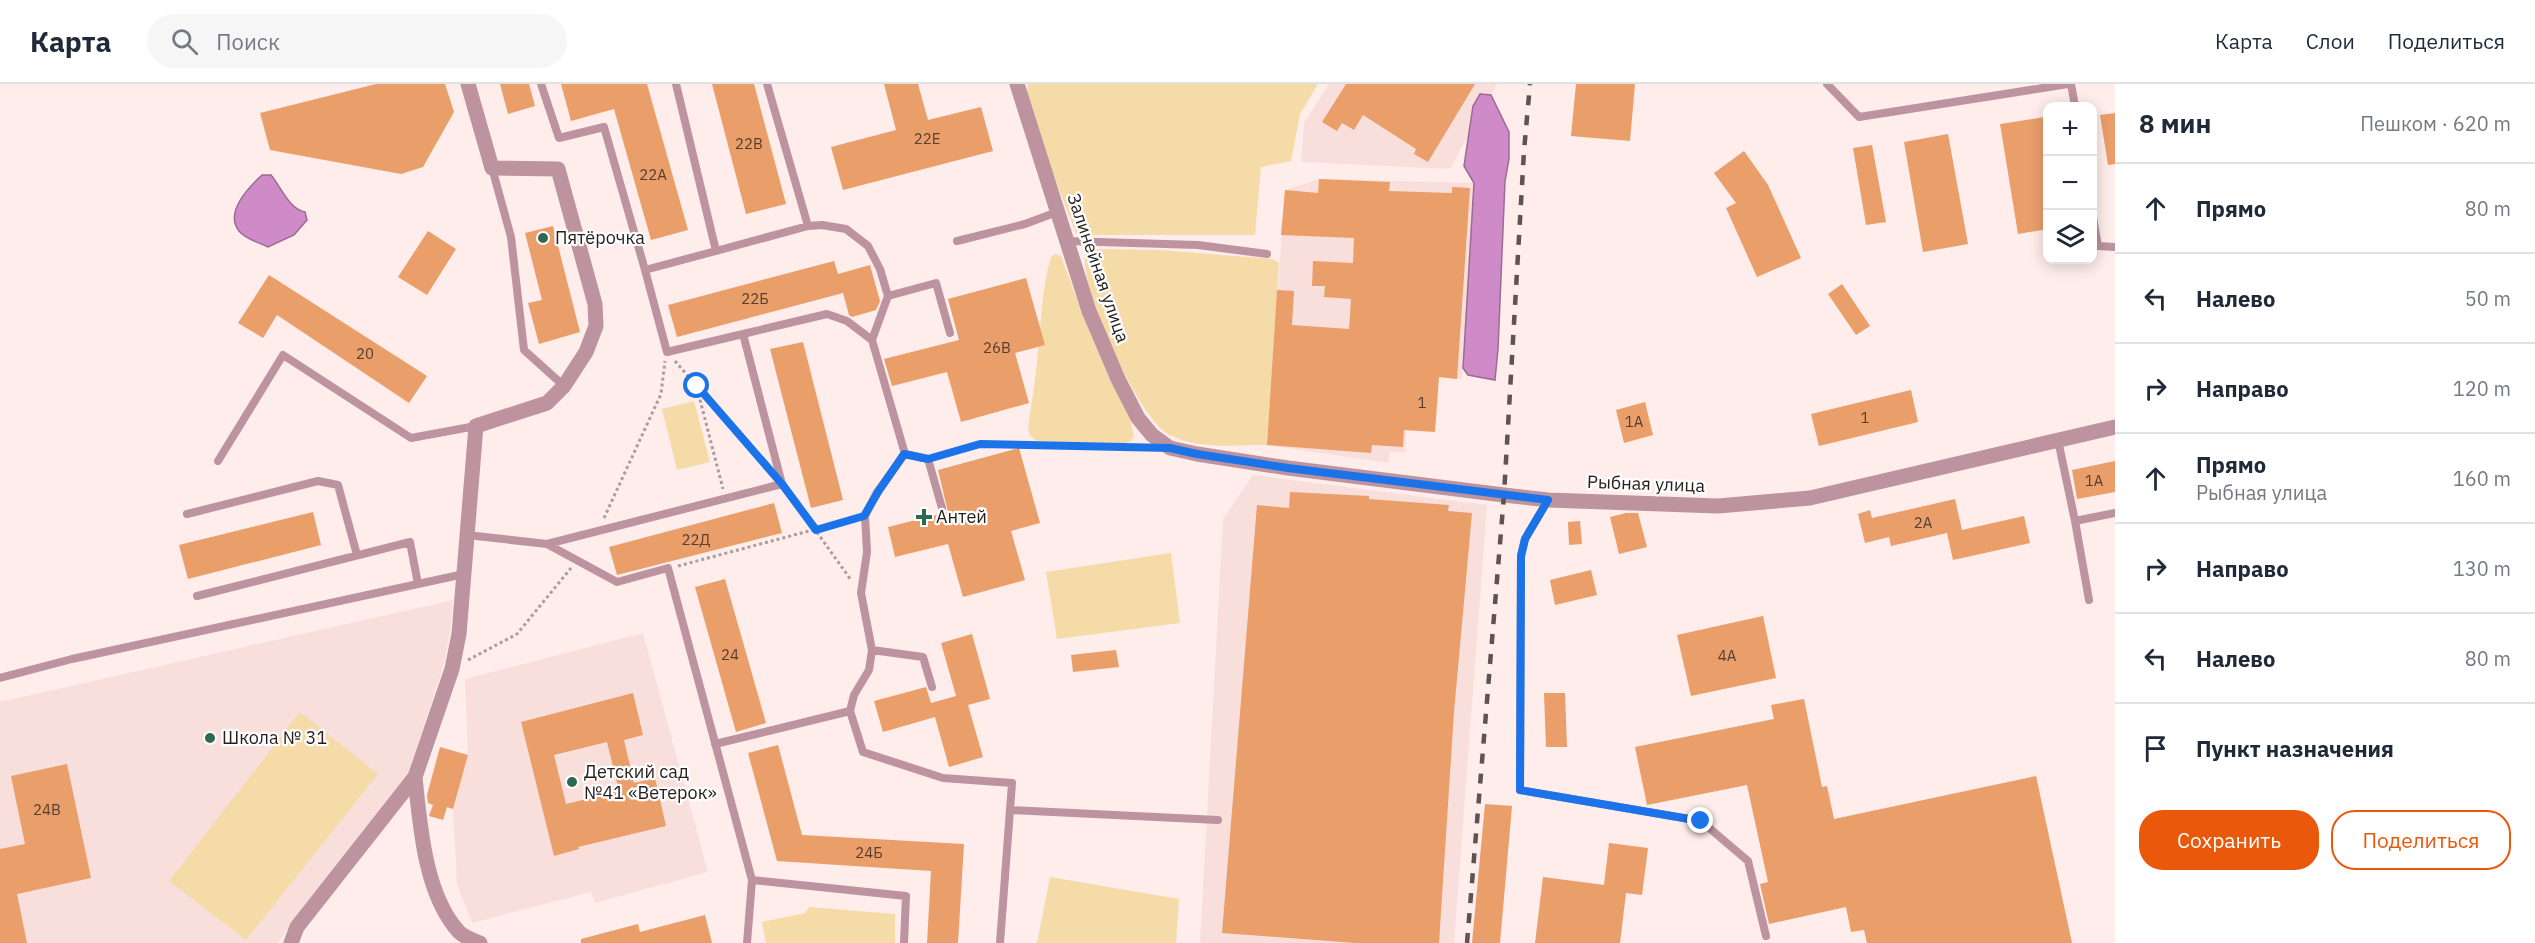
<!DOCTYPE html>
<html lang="ru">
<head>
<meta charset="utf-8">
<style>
  :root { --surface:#fff; --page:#f6f6f7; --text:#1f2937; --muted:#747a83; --line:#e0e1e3; --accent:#ea580c }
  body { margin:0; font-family:"IBM Plex Sans",sans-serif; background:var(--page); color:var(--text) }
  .controls { position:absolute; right:18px; top:18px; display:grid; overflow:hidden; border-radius:12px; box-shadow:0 3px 15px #0003 }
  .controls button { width:54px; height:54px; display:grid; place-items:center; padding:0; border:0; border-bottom:2px solid var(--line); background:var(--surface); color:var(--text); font:30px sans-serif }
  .stop { position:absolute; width:18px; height:18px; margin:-14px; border:4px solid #1a73e8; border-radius:50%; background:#fff }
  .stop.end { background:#1a73e8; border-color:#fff; box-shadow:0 2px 6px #0008 }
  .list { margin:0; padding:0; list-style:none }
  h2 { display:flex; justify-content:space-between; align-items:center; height:78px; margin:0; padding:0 24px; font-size:26px }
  h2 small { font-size:20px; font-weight:400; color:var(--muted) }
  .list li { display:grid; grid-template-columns:39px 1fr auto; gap:18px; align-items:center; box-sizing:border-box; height:90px; padding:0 24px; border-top:2px solid var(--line) }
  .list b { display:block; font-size:22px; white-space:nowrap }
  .list p { margin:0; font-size:20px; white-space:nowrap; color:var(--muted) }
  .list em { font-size:20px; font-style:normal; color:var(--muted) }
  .actions { display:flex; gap:12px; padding:18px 24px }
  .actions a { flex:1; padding:14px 0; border:2px solid var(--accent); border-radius:24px; text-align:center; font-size:21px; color:var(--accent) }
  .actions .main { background:var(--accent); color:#fff }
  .icon { flex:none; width:33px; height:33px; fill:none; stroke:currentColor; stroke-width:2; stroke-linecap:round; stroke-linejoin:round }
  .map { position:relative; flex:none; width:2115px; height:859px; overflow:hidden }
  header { display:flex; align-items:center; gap:36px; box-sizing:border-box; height:84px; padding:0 30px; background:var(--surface); border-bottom:2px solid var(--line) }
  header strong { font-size:28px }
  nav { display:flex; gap:33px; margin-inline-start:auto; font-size:21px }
  .search { width:420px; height:54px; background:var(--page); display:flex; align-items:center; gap:15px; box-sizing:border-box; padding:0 21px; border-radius:33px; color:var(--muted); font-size:22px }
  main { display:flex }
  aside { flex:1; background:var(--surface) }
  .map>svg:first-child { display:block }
  .built { fill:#f8dfdb }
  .green { fill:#f5dba8 }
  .water { fill:#cf8bc8; stroke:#9c6a95; stroke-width:1.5 }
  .building { fill:#ea9e69; fill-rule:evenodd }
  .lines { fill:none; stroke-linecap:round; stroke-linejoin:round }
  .path { stroke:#aa9e9c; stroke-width:3; stroke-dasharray:3 3; stroke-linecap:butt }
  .lane { stroke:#bc939f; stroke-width:8 }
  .street { stroke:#bc939f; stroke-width:15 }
  .rail { stroke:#5c5352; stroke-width:4.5; stroke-dasharray:10 10; stroke-linecap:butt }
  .route { stroke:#1a73e8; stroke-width:8 }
  .poi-dot { fill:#2c6854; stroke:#fefefe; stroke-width:2 }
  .labels { text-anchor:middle; stroke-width:4.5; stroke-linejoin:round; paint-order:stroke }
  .number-label { font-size:15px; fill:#563e31 }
  .poi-label { font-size:18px; fill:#241e1e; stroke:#fefefe; text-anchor:start }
  .street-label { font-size:18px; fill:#241e1e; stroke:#fefefe }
</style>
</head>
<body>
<header>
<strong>Карта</strong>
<div class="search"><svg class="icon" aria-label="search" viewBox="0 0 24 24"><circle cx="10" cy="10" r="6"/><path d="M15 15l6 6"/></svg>Поиск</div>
<nav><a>Карта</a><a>Слои</a><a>Поделиться</a></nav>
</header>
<main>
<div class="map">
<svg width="2115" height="859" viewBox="0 0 2115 859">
  <rect width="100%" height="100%" fill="#feedea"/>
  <!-- built -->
  <path class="built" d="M1329,0H1497L1450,85L1301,78L1304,39Z
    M1319,95L1474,99L1462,295L1410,291L1405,369L1390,367L1388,379L1267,361L1285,106Z
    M1253,391L1487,421L1454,859H1200L1223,435Z
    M453,516L450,548L443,583L408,690L277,859H0V618Z
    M643,549L708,788L595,819L591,808L472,839L457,800L453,725L468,671L465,595Z"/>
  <!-- green -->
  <path class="green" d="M1028,0H1318L1300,30L1291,77L1261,83L1255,151H1084L1076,149L1046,72L1027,7Z
    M1098,165L1160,166L1273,175L1279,179L1267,361C1235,361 1197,366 1168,350C1138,333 1082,208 1085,174L1089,168Z
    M1055,170L1061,172L1087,242L1111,298L1129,330L1134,352L1131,357L1120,361L1037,357L1030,352L1028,343C1031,322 1035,300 1037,278C1041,243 1041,207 1051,173Z
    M694,317L710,378L677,386L662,325Z
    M1171,469L1180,539L1057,555L1046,488Z
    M300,628L378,690L246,856L169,797Z
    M1050,793L1179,815L1176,859H1037Z
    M809,823L895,830V859H766L762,838L805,829Z"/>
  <!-- water -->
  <path class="water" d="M1480,10L1491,11L1509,48V75L1505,97L1498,265L1495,296L1468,291L1463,284L1474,99L1464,82L1473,22Z
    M262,91H271C281,103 289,125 305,128L307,136L294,151L268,163C260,159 245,155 239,147C224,128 249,103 262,91Z"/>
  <!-- building -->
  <path class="building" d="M376,0H445L454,28L423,83L401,90L270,66L260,29Z
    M500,0H529L535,22L508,30Z
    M561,0H647L688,146L651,156L614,25L571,37Z
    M712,0H754L786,120L746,130Z
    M884,0H918L928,36L981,23L993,67L843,106L831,63L896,46Z
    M1346,0H1475L1428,78L1414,70L1416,65L1363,31L1354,46L1342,39L1337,47L1322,38Z
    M1576,0H1635L1630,57L1571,52Z
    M2115,29V80L2108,81L2100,31Z
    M2045,33L2048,49V145L2018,150L2000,40Z
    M1948,50L1968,160L1923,168L1904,58Z
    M1872,61L1886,138L1866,141L1853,64Z
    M1744,67L1768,101L1801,174L1757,193L1726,124L1736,119L1714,89Z
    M1319,95L1390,98L1389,107L1452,109V103L1470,104L1457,295L1439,293L1435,348L1404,346L1403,363L1372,361L1371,369L1267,361L1277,206L1294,207L1292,241L1349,245L1351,215L1324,213L1325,202H1312L1313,177L1353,179L1354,154L1281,151L1285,106L1318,109Z
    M553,142L580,248L539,260L528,219L542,216L525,149Z
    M428,147L456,165L427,211L398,193Z
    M834,177L838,190L870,181L880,217L876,226L852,233L849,231L843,209L677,253L668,221Z
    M269,191L427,292L409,319L277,231L263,254L238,239Z
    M1026,194L1045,261L1015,269L1029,319L961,338L947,288L892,302L884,275L959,256L948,215Z
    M1842,200L1870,242L1856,251L1828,210Z
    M803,258L843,416L811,424L770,265Z
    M1911,306L1918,338L1819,362L1811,330Z
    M1645,318L1653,351L1624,359L1616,326Z
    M1019,364L1040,439L1011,447L1025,496L963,513L948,460L895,473L888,443L948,428L938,386Z
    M2115,377V408L2077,415L2072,386Z
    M1290,408L1369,412V415L1449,421L1448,427L1472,429L1454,628L1439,859H1355L1222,849L1257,421L1289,424Z
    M1955,415L1962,446L2024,432L2030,459L1953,476L1947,449L1891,462L1889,453L1865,459L1858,430L1870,426L1872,434Z
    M774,419L782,449L617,491L609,463Z
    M313,428L321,461L188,495L179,461Z
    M1626,429H1638L1647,463L1619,470L1610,433Z
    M1580,437L1582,460L1569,461L1568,438Z
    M1591,486L1597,511L1555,521L1550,496Z
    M725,495L766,639L736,648L695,503Z
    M1763,532L1776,594L1691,612L1677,551Z
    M972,550L990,615L968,621L983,673L949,683L935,633L883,648L874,617L926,603L931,619L956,612L941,559Z
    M1116,566L1119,583L1073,588L1071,571Z
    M633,609L643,651L624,656L634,699L655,694L666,742L578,763L579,765L554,772L521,638ZM607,658L619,707L566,720L554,671Z
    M1544,609H1565L1567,663H1546Z
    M1804,615L1822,703L1827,702L1834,735L2036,692L2072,859H1867L1864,846L1851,848L1846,823L1769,840L1760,800L1768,798L1747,701L1647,721L1635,663L1774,635L1771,621Z
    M778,661L802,751L964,760L958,859H927L931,787L777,777L748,669Z
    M440,663L468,671L453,725L447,723L443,736L429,732L433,721L428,719L427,711Z
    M67,680L91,794L17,810L27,859H0V765L25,760L11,692Z
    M1485,720L1512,722L1500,859H1472Z
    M1609,759L1648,764L1642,811L1626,809L1620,859H1535L1543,793L1604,801Z
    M705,831L712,859H581V855L638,840L640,848Z"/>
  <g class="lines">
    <!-- path -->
    <path class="path" d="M675,277L765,381
      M697,304L723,405
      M939,372L980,361L1143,363
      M789,409L851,496
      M604,434L661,310L665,277
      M678,482L854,435
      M468,576L517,550L571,484"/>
    <!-- lane -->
    <path class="lane" d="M541,0L559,54L604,43L645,186L716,167
      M676,0L716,167L808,142L822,141L846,145L868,162L880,185L888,212L872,256L905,370L877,408L865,432L867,468L861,509L872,566L869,586L854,611L850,627L863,668L943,694L1012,699L1000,859
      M767,0L808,142
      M1827,0L1859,33L2068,0
      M2071,0L2075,22
      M492,84L511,153L524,266L564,302
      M2092,128L2098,162L2115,163
      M957,157L1025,140L1057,128
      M1066,157L1198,161L1267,170
      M888,212L936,199L950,249
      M743,250L827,230L847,237L872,256
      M2058,356L2075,437L2115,429
      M905,370L928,375L942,424
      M218,377L283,271L411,354L476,342
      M1548,416L1525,455L1521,472L1520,706L1701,737L1748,777L1766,852
      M187,430L318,397L338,401L357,471
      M2075,437L2089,516
      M467,451L547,460L617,498L668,484L752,796L747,859
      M547,460L782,400L743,250L667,268L645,186
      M197,512L410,458L418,500
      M872,566L923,573L932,603
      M0,594L72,575L464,490
      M715,660L850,627
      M1010,726L1218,736
      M752,796L906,812L904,859"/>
    <!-- street -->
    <path class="street" d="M1017,0L1089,227L1118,295L1138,334L1152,351L1170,364L1197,370L1288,384L1504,411L1548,416L1718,422L1810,414L2115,343
      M415,693C420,742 425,811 459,848C464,853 473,856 480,859
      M291,859L297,843L415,693L452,585L459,550L476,342L547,319L564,302L586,268L596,242L595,220L558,85L492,84L468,0"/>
    <!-- rail -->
    <path class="rail" d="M1467,859L1504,411L1524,67L1530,0"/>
  </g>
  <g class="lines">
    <!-- route -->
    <path class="route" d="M697,302L782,400L816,446L864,432L878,408L904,370L928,375L980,360L1170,364L1197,370L1288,384L1548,416L1525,455L1521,472L1520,706L1701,737"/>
  </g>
  <!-- markers -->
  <g class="poi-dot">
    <circle cx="543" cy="154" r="6"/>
    <path d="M921 424h6v6h6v6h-6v6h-6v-6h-6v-6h6z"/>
    <circle cx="210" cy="654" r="6"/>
    <circle cx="572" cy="698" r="6"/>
  </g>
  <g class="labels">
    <!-- number labels -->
    <g class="number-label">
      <text x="927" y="60">22Е</text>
      <text x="749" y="65">22В</text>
      <text x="653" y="96">22А</text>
      <text x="755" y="220">22Б</text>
      <text x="997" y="269">26В</text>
      <text x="365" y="275">20</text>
      <text x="1422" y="324">1</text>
      <text x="1865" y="339">1</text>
      <text x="1634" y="343">1А</text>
      <text x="2094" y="402">1А</text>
      <text x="1923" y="444">2А</text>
      <text x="696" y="461">22Д</text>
      <text x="730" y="576">24</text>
      <text x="1727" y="577">4А</text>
      <text x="47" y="731">24В</text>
      <text x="869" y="774">24Б</text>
    </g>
    <!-- poi labels -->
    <g class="poi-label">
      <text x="555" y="160">Пятёрочка</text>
      <text x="936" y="439">Антей</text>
      <text x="222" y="660">Школа № 31</text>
      <text x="584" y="694">Детский сад<tspan x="584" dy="21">№41 «Ветерок»</tspan></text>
    </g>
    <!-- street labels -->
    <g class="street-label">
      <text transform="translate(1098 184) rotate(71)" y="6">Залинейная улица</text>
      <text transform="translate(1646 400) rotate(2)" y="6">Рыбная улица</text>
    </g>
  </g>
</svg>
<div class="controls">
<button>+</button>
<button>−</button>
<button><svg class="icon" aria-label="layers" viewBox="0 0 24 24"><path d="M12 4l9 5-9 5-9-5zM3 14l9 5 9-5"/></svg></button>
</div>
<div class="stop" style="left:697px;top:302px"></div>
<div class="stop end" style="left:1701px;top:737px"></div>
</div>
<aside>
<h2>8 мин<small>Пешком · 620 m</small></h2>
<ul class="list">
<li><svg class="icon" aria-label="ahead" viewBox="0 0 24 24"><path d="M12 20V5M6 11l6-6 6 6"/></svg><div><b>Прямо</b></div><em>80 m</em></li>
<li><svg class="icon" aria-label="left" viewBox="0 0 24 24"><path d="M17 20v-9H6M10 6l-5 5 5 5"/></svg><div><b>Налево</b></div><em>50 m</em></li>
<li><svg class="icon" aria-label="right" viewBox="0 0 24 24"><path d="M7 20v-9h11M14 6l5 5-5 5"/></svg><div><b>Направо</b></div><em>120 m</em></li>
<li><svg class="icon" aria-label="ahead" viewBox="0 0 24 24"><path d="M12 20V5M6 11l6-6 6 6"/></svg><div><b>Прямо</b><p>Рыбная улица</p></div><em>160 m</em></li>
<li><svg class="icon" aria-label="right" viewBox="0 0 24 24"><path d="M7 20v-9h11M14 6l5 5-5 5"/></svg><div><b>Направо</b></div><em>130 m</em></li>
<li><svg class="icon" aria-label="left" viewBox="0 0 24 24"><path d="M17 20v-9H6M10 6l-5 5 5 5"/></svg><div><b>Налево</b></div><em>80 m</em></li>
<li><svg class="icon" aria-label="arrive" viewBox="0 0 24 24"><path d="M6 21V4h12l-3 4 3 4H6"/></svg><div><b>Пункт назначения</b></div></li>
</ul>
<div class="actions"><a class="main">Сохранить</a><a>Поделиться</a></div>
</aside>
</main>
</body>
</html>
